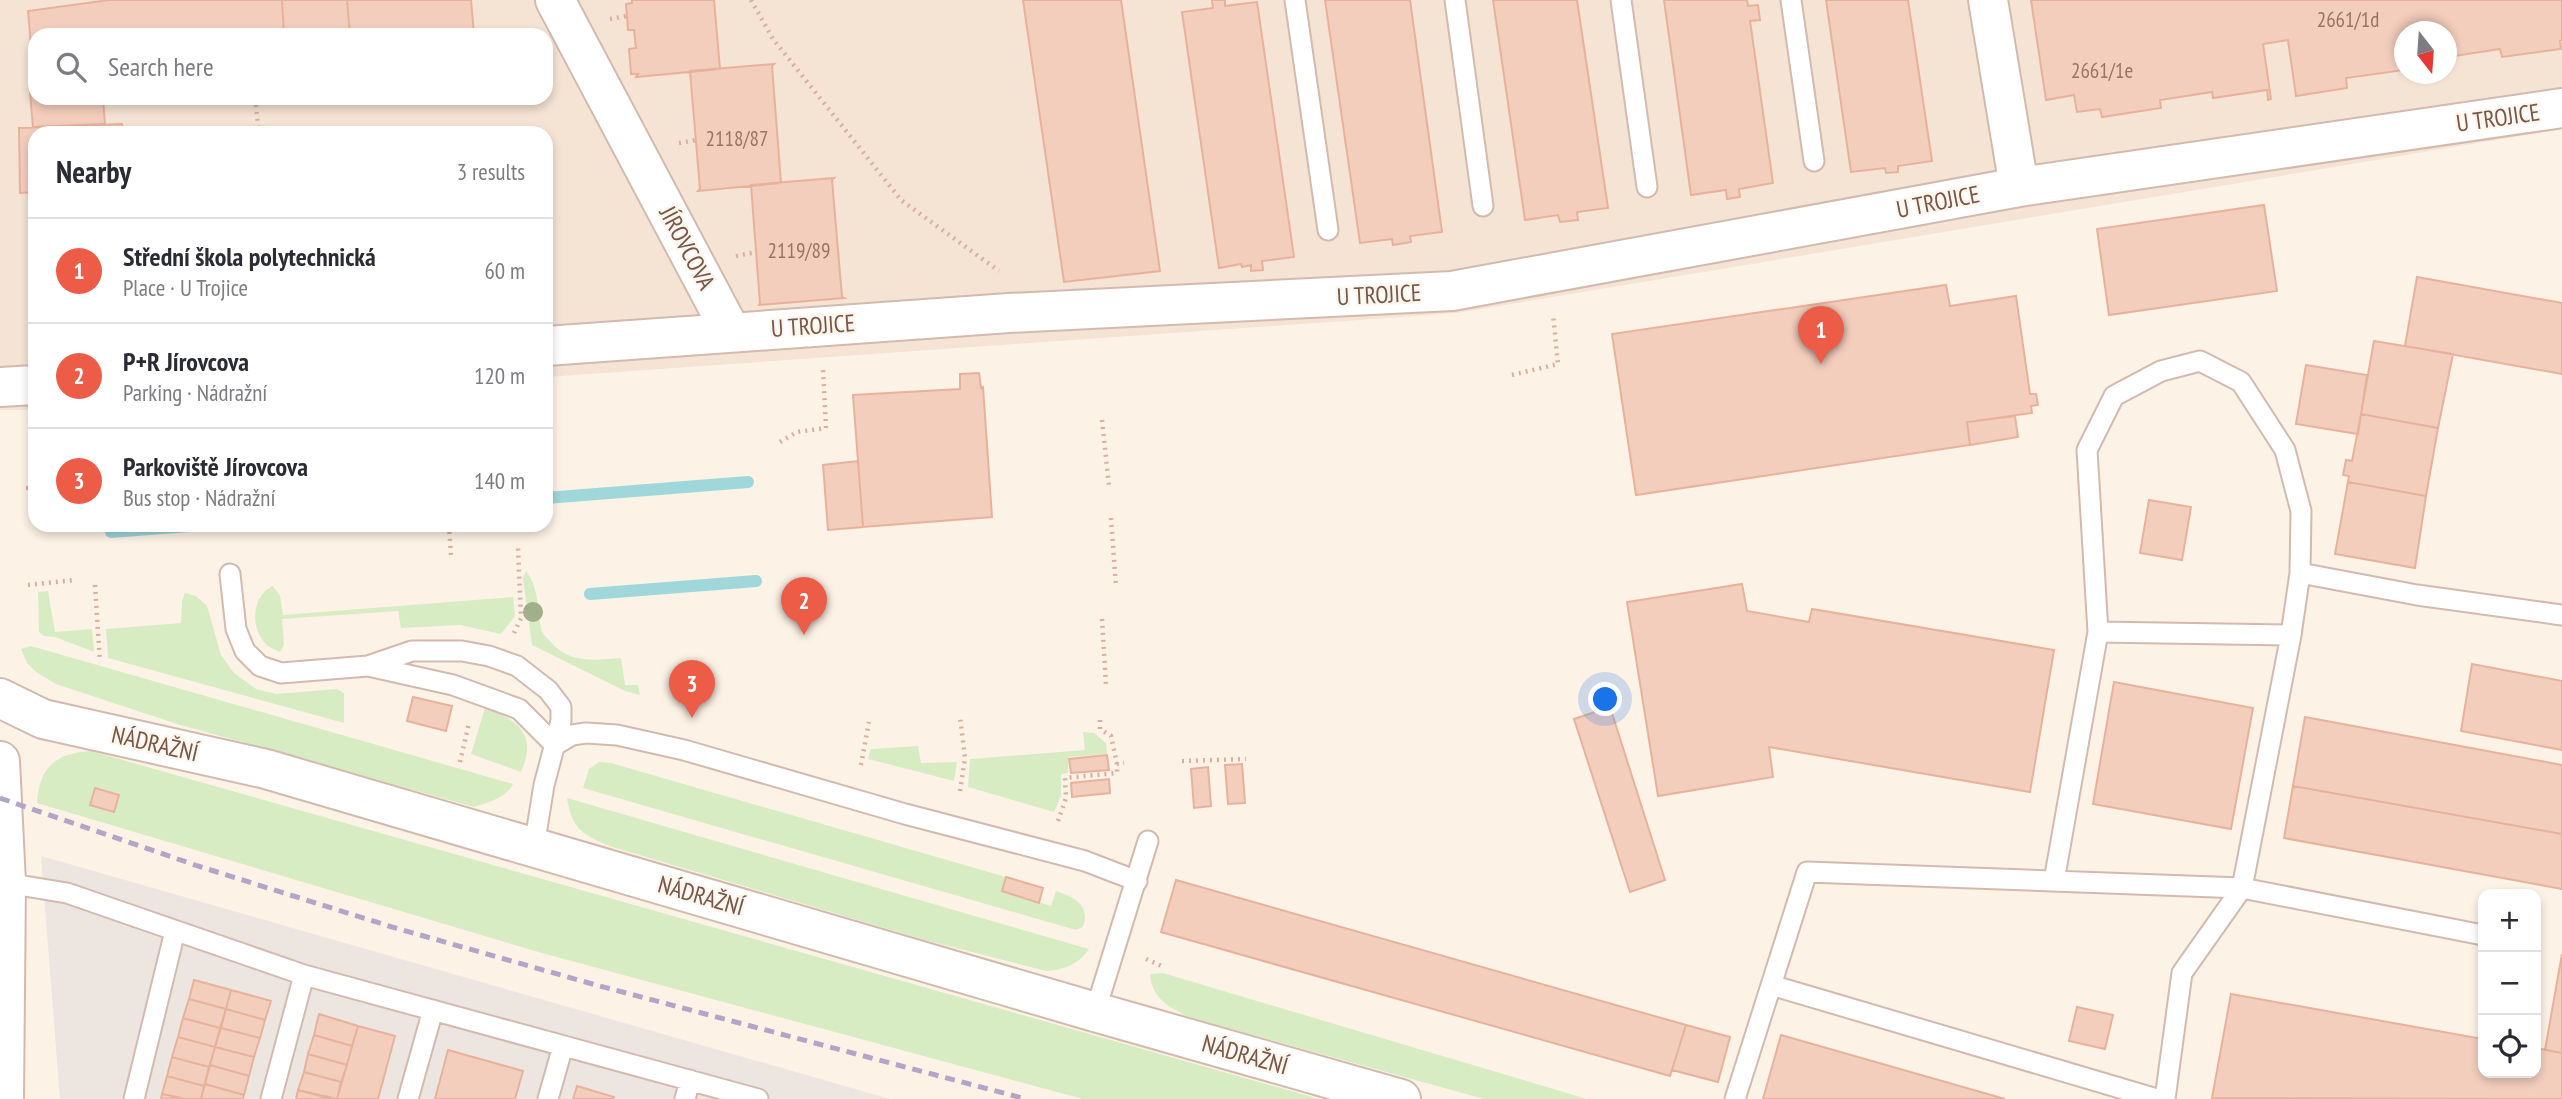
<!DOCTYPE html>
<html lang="en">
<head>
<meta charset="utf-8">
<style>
  :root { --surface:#fff; --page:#f7f7f7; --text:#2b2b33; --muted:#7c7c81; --line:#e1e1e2; --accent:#ec5c47 }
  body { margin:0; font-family:"PT Sans Narrow",sans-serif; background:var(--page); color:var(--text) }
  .controls { position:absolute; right:21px; bottom:21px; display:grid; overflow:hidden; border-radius:14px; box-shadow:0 4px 10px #0003 }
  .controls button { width:63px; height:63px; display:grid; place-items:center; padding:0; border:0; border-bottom:2px solid var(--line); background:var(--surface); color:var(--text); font:35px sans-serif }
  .compass { position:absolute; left:2394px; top:21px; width:63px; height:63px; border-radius:50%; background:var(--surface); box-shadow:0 4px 10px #0003; rotate:163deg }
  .you { position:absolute; left:1606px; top:700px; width:24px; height:24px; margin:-18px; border:5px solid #fff; border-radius:50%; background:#1a73e8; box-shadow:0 0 0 10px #1a73e833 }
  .badge { display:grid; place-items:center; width:46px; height:46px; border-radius:50%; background:var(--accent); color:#fff; font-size:23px; font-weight:700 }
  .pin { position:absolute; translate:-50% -58px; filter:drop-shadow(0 2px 4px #0008) }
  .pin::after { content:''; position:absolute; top:37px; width:24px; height:21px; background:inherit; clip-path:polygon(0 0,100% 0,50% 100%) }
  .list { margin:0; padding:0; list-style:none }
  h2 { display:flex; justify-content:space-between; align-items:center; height:91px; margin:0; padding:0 28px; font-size:30px }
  h2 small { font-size:23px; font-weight:400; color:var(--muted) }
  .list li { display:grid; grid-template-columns:46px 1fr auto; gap:21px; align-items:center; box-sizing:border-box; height:105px; padding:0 28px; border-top:2px solid var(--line) }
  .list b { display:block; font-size:26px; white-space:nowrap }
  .list p { margin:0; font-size:23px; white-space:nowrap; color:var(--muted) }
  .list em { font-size:23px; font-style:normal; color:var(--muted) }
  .icon { flex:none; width:38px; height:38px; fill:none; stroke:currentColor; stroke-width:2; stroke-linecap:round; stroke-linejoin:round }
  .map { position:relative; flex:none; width:2562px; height:1099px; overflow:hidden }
  .search { position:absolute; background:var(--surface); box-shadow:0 4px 10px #0003; left:28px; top:28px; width:525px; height:77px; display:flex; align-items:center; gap:18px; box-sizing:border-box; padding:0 24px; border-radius:21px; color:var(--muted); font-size:26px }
  .panel { position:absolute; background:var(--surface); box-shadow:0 4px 10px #0003; left:28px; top:126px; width:525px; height:406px; border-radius:21px }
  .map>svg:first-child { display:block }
  .residential { fill:#f5e3d4; fill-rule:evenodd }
  .industrial { fill:#ede5e0 }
  .green { fill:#d8ecc4; fill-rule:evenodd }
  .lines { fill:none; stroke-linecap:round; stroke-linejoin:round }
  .stream { stroke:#9fd7da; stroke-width:12 }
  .building { fill:#f4cebd; stroke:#e7b29c; stroke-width:2 }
  .lane-casing { stroke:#d2bbae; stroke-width:23 }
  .street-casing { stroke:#d2bbae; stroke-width:42 }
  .path { stroke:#d9b09f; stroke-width:4.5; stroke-dasharray:2 5; stroke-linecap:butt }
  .lane { stroke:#fff; stroke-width:19 }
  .street { stroke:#fff; stroke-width:38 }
  .rail { stroke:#b4a4c8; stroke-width:5; stroke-dasharray:10 7; stroke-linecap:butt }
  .tree { fill:#a1af8a }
  .labels { text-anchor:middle; stroke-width:5; stroke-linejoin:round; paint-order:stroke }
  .number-label { font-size:21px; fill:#977466 }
  .street-label { font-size:24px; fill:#785649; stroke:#fff7ee }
</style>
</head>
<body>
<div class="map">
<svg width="2562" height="1099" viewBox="0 0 2562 1099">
  <rect width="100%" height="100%" fill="#fdf2e6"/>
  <!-- residential -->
  <path class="residential" d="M0,0H2562V129L1457,313L546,377V133H35V410H0ZM2404,32H2446V74H2404ZM35,35H546V98H35Z"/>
  <!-- industrial -->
  <path class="industrial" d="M41,856L890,1099H60Z"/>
  <!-- green -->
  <path class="green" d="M526,571C539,588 537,607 541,628C542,634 546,637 550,641C569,664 594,660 621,658L625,685H638L640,695L625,691L532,645L523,578Z
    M273,586L280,596L283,615L513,597L515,616L501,634L460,625L401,628L398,611L282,619L284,645L280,652C273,649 266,646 262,639C250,623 254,593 273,586Z
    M48,591L55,632L92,629L94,652L55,637L44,636L39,632L38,592Z
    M185,593L196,596L207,606L221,655L234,673L256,689L276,694L337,689L344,693V723L108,658L106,629L181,623L182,601Z
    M31,646L513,784C507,797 488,803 474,807L177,724L56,684L36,672L27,663L21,649Z
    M485,708C518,720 538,735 521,772L471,754Z
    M1083,732L1094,733L1106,743L1107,754L1068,757V773L1061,774V796L1054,812L968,787L970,759L1085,750Z
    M918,746L921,763L957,762L954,781L868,759L871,749Z
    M91,751L1319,1099H1083L542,953L37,803C39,767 56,753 91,751ZM95,788L118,795L113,812L90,805Z
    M599,762L611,763L1006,877L1002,891L1051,906L1056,891C1074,897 1091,905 1083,927L1076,930L583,788L589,769Z
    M567,798L1089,949C1079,964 1064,970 1046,971L925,940L609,846C582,834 572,829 567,798Z
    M1163,973L1587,1099H1484L1188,1017C1168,1006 1152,999 1150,974Z"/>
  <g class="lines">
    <!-- stream -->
    <path class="stream" d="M546,498L748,482
      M111,532L202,525
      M590,594L756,581"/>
  </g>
  <!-- building -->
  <path class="building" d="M109,0H282L284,35H35V98H103L105,124L33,127L29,80H34L28,11Z
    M282,0H347L350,35H284Z
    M347,0H471L474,35H350Z
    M632,0H714L720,69L636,77L638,74H631L629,49L636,48L634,30H628L626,4L632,3Z
    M1023,0H1121L1160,271L1064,282Z
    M1212,0H1225V6L1257,2L1294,257L1262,261L1263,270L1251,271V265L1242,267L1241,264L1219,268L1182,12L1213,8Z
    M1325,0H1410L1442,232L1410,236L1411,242L1393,245L1392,239L1360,243Z
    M1493,0H1577L1608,208L1577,212L1578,220L1560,222L1558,215L1525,220Z
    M1664,0H1747L1748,6L1758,5L1760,20L1750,21L1773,183L1739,189L1740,197L1727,199L1726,190L1691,195Z
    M1826,0H1908L1932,161L1898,166V172L1886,173L1885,168L1851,172Z
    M2031,0H2562V40L2560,41L2561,49L2502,57L2500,49L2448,57L2449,64H2446V32H2404V70L2346,78L2347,88L2296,96L2288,40L2263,44L2271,99L2268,100L2267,90L2213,98L2212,92L2160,100L2161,108L2102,117L2100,109L2077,112L2074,95L2046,100Z
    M774,64L772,66L781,183L698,191L700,189L690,71Z
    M122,124L123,133H35V192L20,193L19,128Z
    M834,178L832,180L842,297L844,298L758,305L760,304L751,185Z
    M2264,205L2277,291L2109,315L2097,229Z
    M2417,277L2562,303V374L2405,346Z
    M1946,285L1950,306L2016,296L2030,394H2036L2038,405L2031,406L2032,413L1967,422L1970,445L1636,495L1612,334Z
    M2374,341L2453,354L2438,428L2361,414Z
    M2306,365L2367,375L2358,434L2296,424Z
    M979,373L981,388L983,387L992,517L863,527L853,395L960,389V374Z
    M2361,414L2438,428L2426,496L2348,482L2349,476L2343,475L2346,460L2352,461Z
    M2015,416L2018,437L1970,445L1967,422Z
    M858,461L863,527L828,530L823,465Z
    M2348,482L2426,496L2415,568L2335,554Z
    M2149,500L2191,507L2182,560L2140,553Z
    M1742,584L1747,611L1809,622L1812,609L2054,650L2030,792L1769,747L1773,777L1658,796L1627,602Z
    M2472,664L2562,681V750L2461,731Z
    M2114,682L2253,708L2231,829L2093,804Z
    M413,697L452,706L446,731L407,721Z
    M1610,707L1665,880L1630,892L1574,719Z
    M2305,717L2562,765V834L2293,786Z
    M1107,755L1109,770L1071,773L1069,759Z
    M1242,764L1245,803L1228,804L1225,765Z
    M1208,767L1211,806L1194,808L1191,769Z
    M1109,779L1110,793L1072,797L1071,783Z
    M2293,786L2562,834V889L2284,838Z
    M95,788L119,795L114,812L90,805Z
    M1006,877L1043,888L1039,903L1002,891Z
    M1176,880L1686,1025L1670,1076L1161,932Z
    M2562,954V1053L2545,1050Z
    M194,980L231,990L226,1009L189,999Z
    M231,990L271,1001L265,1020L226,1009Z
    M2231,994L2483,1039V1073H2536V1048L2562,1053V1099L2212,1098Z
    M189,999L226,1009L220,1028L183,1018Z
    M2077,1007L2113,1015L2105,1049L2069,1041Z
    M226,1009L265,1020L260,1038L221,1028Z
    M319,1014L358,1026L352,1046L314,1035Z
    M183,1018L220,1028L215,1047L178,1037Z
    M1686,1025L1730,1037L1718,1082L1672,1070Z
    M358,1026L395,1036L378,1099H337Z
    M221,1028L260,1038L254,1057L215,1047Z
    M314,1035L352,1046L347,1065L308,1054Z
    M1781,1035L2005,1099H1763Z
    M178,1037L215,1047L209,1067L172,1057Z
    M215,1047L254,1057L249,1076L210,1065Z
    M448,1050L523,1071L515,1099H435Z
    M308,1054L347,1065L341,1082L304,1072Z
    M172,1057L209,1067L204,1086L167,1076Z
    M210,1065L249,1076L244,1095L205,1084Z
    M304,1072L341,1082L337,1099L298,1090Z
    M167,1076L204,1086L201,1099H185L162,1094Z
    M205,1084L244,1095L243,1099H201Z
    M577,1086L614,1097L613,1099H573Z
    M298,1090L331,1099H296Z
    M162,1094L182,1098L161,1099Z"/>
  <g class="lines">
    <!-- lane casing -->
    <g class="lane-casing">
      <path id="lane" d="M1295,0L1328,230
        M1455,0L1483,206
        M1621,0L1647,187
        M1791,0L1814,161
        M2200,361L2241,382L2285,450L2301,511L2300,573L2291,635L2098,632L2087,450L2114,396L2161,371Z
        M2300,573L2417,595L2562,615
        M230,574L236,629L245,651L260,666L281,673L368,666L412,651H462L489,656L517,666L548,690L561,707V721L544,785L534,847
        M2291,635L2242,888L2483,935
        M368,666L453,685L519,709L555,745
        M555,745L572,735L586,733L617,735L684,750L905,814L1085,861L1137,881
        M2054,881L2098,632
        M6,883L67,893L304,975L758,1099
        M1771,985L2157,1099
        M1095,1012L1148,841
        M134,1099L175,931
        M271,1099L304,975
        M408,1099L433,1010
        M548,1099L563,1046
        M685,1099L690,1080
        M1735,1099L1807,872L2242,888
        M2165,1099L2182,973L2242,888"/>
    </g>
    <!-- street casing -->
    <g class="street-casing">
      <path id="street" d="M555,0L731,332
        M1988,0L2019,187
        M546,346L1009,313L1452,291L2019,187L2562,108
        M0,387L35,385
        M0,698L43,719L266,769L1095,1012L1401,1099
        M0,761L6,883L4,1099"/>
    </g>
    <!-- path -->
    <path class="path" d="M751,0L773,39L901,200L999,271
      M610,19L627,16
      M255,98L259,133
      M103,102L155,98
      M679,143L696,140
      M736,256L756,252
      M1512,375L1558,364L1553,314
      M1102,420L1109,486
      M780,442L797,432L826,428L823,369
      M26,488H35
      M1111,518L1116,586
      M449,525L451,556
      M28,585L74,580
      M95,585L100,662
      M1102,619L1106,685
      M514,633L521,618L518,548
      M1100,720V729L1111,736L1117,764
      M1182,761L1246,759
      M460,762L469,723
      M861,765L869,722
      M960,791L965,758L960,716
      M1058,821L1066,798L1065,778L1117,773V764L1124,763
      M1146,959L1164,967"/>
    <!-- lane -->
    <use href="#lane" class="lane"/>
    <!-- street -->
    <use href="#street" class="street"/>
    <!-- rail -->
    <path class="rail" d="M0,798L198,866L392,927L596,985L1026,1099"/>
  </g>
  <!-- trees -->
  <circle class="tree" cx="533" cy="612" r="10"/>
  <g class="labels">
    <!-- number labels -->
    <g class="number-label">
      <text x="2348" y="27">2661/1d</text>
      <text x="2102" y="78">2661/1e</text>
      <text x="737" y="146">2118/87</text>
      <text x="799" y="258">2119/89</text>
    </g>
    <!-- street labels -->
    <g class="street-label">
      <text transform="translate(2498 118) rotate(-8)" y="8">U TROJICE</text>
      <text transform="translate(1938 202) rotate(-11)" y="8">U TROJICE</text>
      <text transform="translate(687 248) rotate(62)" y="8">JÍROVCOVA</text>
      <text transform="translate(1379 295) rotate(-3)" y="8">U TROJICE</text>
      <text transform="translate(813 326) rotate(-4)" y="8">U TROJICE</text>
      <text transform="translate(155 744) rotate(13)" y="8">NÁDRAŽNÍ</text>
      <text transform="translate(701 896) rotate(16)" y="8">NÁDRAŽNÍ</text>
      <text transform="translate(1245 1055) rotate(16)" y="8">NÁDRAŽNÍ</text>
    </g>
  </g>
</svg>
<div class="controls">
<button>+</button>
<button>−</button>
<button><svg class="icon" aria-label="locate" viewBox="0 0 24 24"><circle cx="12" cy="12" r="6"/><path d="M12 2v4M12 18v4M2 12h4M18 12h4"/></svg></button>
</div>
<svg class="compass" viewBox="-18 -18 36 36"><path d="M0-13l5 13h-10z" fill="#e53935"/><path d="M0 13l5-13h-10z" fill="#7c7c81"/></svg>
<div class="you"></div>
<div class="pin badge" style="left:1821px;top:364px">1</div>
<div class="pin badge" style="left:804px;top:635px">2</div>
<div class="pin badge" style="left:692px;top:718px">3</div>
<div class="search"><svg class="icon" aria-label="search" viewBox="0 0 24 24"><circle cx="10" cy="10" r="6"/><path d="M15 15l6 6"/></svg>Search here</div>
<section class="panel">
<h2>Nearby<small>3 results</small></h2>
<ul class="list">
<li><span class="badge">1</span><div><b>Střední škola polytechnická</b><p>Place · U Trojice</p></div><em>60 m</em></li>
<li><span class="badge">2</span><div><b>P+R Jírovcova</b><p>Parking · Nádražní</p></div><em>120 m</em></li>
<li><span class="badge">3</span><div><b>Parkoviště Jírovcova</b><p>Bus stop · Nádražní</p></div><em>140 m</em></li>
</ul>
</section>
</div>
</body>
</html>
